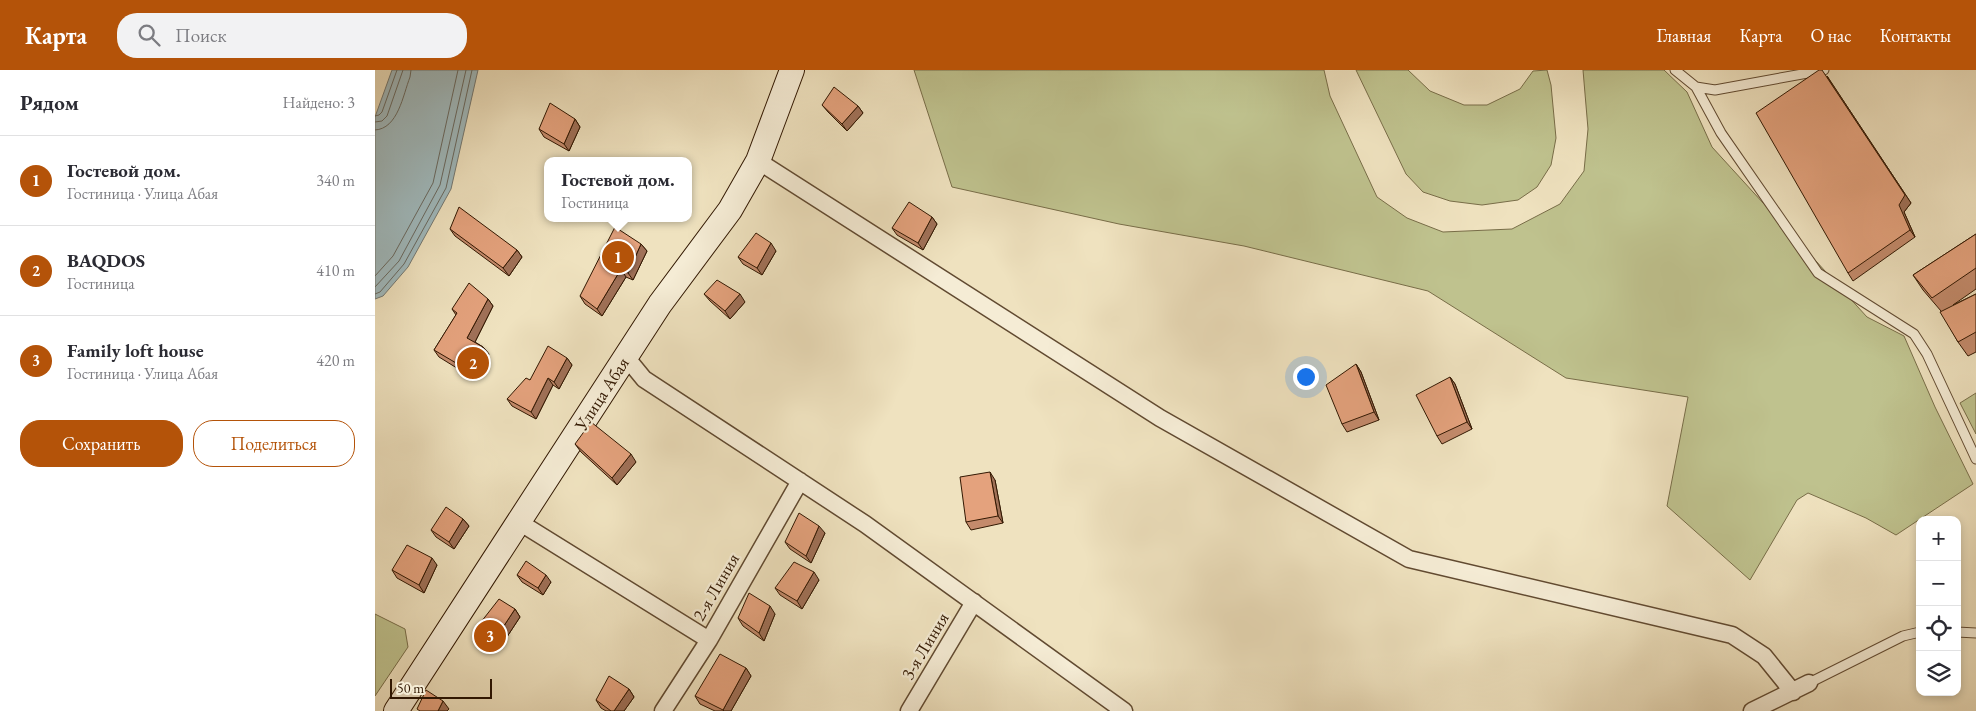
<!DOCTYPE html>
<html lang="ru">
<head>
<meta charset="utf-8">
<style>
  :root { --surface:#fff; --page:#f2f2f3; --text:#2b2b33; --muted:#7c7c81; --line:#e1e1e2; --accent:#b45309 }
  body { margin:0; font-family:"EB Garamond",serif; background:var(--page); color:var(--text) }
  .controls { position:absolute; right:15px; bottom:15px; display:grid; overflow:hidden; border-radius:10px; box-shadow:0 2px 8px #0003 }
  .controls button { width:45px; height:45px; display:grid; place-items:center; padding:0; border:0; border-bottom:1px solid var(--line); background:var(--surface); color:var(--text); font:25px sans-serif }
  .scale { position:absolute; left:15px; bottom:12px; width:102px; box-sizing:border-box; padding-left:5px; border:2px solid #321802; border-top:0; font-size:14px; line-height:18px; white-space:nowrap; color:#321802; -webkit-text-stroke:4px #f5ecd5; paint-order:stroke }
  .you { position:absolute; left:930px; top:306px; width:18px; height:18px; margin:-12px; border:4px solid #fff; border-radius:50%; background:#1a73e8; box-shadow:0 0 0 8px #1a73e833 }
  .badge { display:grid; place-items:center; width:32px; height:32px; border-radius:50%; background:var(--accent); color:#fff; font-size:16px; font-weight:700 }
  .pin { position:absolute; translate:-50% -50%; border:2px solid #fff; box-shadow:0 1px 5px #0006 }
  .popup { position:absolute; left:169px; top:87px; width:148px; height:65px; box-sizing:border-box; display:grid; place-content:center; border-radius:10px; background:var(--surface); filter:drop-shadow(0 1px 4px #0005); font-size:16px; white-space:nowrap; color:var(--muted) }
  .popup b { font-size:19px; color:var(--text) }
  .popup::after { content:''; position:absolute; left:50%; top:100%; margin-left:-10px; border:10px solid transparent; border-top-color:var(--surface) }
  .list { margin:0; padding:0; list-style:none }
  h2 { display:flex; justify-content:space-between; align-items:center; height:65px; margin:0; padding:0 20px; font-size:21px }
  h2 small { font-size:16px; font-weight:400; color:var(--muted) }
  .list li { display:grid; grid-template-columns:32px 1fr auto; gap:15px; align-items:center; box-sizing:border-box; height:90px; padding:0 20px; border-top:1px solid var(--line) }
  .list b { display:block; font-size:19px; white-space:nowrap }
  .list p { margin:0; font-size:16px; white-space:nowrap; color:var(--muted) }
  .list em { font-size:16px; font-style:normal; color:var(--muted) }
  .actions { display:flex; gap:10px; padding:15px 20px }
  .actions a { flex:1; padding:11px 0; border:1px solid var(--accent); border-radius:20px; text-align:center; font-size:18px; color:var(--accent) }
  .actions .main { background:var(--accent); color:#fff }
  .icon { flex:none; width:28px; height:28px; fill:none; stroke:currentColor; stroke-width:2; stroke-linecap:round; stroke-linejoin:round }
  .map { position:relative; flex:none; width:1601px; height:641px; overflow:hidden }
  header { display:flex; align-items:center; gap:30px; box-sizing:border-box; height:70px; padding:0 25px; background:var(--accent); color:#fff }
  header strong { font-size:24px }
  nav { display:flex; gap:28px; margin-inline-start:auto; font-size:18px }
  .search { width:350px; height:45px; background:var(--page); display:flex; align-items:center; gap:12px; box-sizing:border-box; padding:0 18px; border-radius:20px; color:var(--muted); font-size:19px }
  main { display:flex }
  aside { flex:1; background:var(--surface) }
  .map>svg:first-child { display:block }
  .green { fill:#bfc28e; stroke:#786d48 }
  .water { fill:#a0babe; stroke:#747973 }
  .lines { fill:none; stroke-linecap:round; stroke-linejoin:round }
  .shore { stroke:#696960; stroke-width:1 }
  .lane-casing { stroke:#614a31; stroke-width:11 }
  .street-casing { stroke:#614a31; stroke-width:19 }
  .secondary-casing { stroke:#321802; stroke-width:26 }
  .lane { stroke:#f5ecd5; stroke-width:9 }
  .street { stroke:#f5ecd5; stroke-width:16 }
  .secondary { stroke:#f5ecd5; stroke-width:24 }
  .wall { fill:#c48b6c; stroke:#321802 }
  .shaded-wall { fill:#a07158; stroke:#321802 }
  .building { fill:#e4a27d; stroke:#321802 }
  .labels { text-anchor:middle; stroke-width:4.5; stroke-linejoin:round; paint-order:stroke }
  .street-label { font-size:18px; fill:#321802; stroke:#f5ecd5 }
</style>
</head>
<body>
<header>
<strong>Карта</strong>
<div class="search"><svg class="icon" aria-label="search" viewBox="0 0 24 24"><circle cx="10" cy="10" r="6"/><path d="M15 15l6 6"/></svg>Поиск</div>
<nav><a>Главная</a><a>Карта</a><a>О нас</a><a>Контакты</a></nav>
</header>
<main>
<aside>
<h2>Рядом<small>Найдено: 3</small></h2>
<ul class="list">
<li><span class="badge">1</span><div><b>Гостевой дом.</b><p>Гостиница · Улица Абая</p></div><em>340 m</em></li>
<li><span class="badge">2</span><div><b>BAQDOS</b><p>Гостиница</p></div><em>410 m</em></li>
<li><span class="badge">3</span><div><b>Family loft house</b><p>Гостиница · Улица Абая</p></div><em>420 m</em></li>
</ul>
<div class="actions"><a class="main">Сохранить</a><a>Поделиться</a></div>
</aside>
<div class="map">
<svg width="1601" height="641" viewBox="0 0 1601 641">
  <rect width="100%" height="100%" fill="#efe2bf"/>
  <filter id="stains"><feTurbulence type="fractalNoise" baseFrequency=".004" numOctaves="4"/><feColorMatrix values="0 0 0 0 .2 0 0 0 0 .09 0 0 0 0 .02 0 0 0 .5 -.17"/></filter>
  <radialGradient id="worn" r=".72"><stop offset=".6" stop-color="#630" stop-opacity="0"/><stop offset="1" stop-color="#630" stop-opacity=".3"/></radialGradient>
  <!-- green -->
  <path class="green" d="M539,0H949L955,26L1002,127L1032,148L1068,162L1137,159L1185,134L1209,101L1213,59L1208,0H1289L1312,22L1337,77L1492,247L1529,266L1560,337L1598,414L1521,465L1491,448L1433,423L1422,430L1375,510L1292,436L1313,327L1191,308L1053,221L869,176L744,154L577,117Z
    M981,0H1033L1055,21L1089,35H1112L1145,19L1158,1L1172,0L1176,15L1181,68L1176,95L1162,117L1143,130L1107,135L1075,131L1048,122L1031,104Z
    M1601,323V364L1585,333Z
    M0,544L30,559L33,577L0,626Z"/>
  <!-- water -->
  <path class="water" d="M17,0H103L76,119L33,197L8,226L0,229V47Z"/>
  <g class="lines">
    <!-- shore -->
    <path class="shore" d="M0,46L4,45L7,42L22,0
      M0,52L7,51L12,46L28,0
      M0,60C23,59 28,25 35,7L36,0
      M0,206L18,186L58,113L83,0
      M0,217L24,191L65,115L91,0
      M0,224L5,222L29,194L71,118L97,0"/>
    <!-- lane casing -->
    <g class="lane-casing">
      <path id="lane" d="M1300,0L1321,17L1346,63L1443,203L1539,264L1552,284L1601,389
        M1321,17L1340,20L1449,0
        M1582,562L1601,563
        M1434,613L1528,566L1545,562"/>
    </g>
    <!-- street casing -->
    <g class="street-casing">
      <path id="street" d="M383,91L785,348L1034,489L1357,565L1389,586L1418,622
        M251,287L269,309L490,454L749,641
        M144,452L334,570
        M288,641L334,570L425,411
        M534,641L599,532
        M1377,641L1434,613"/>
    </g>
    <!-- secondary casing -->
    <g class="secondary-casing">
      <path id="secondary" d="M21,641L285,234L355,140L383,91L417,0"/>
    </g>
    <!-- lane -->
    <use href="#lane" class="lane"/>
    <!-- street -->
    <use href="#street" class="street"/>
    <!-- secondary -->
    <use href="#secondary" class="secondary"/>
  </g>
  <!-- wall -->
  <path class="wall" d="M1452,6L1536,133L1529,142L1540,167L1478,211L1473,203Z
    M447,35L483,36L488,43L472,61L453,42Z
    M200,49L205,57L194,81L169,67L164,59Z
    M557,147L562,154L548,180L522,165L517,158Z
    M75,159L142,180L147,187L134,206L80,166Z
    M1601,164V219L1578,235L1601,224V282L1593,286L1583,272L1566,241L1548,220L1538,205Z
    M266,174L272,181L258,210L251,207L227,246L210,234L205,226Z
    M401,181L387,205L368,194L363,187Z
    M329,224L370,232L355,249L335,231Z
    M113,229L118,236L100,272L108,277L114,284L98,308L64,287L59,280L81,245L77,239Z
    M192,288L197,295L184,319L178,315L161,349L137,336L132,329L155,310Z
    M981,294L986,302L1004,350L972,362L967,354Z
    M1075,307L1080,314L1097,359L1067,374L1062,366Z
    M200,374L261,392L242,415L206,382Z
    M620,410L628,453L596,460L591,452Z
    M88,449L94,456L79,479L61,467L56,460Z
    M450,463L436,493L415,479L410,472Z
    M62,495L49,523L22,508L17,500Z
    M142,505L176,512L168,525L147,512Z
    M444,510L427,539L405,525L400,518Z
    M140,539L145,547L122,582L104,568L99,561Z
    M400,544L389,571L368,556L363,548Z
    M371,598L376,606L356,641H340L325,634L320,626Z
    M254,619L259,627L249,641H231L226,638L221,630Z"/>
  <!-- shaded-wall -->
  <path class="shaded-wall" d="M1452,6L1536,133L1529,142L1540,167L1535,160Z
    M483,36L488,43L472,61L467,54Z
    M200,49L205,57L194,81L189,74Z
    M557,147L562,154L548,180L543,173Z
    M396,173L401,181L387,205L382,198Z
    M266,174L272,181L258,210L253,203Z
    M142,180L147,187L134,206L128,198Z
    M246,199L251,207L227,246L222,239Z
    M365,224L370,232L355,249L350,241Z
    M113,229L118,236L98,276L92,268Z
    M108,277L114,284L98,308L93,300Z
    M192,288L197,295L184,319L179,312Z
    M981,294L986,302L1004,350L999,342Z
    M1075,307L1080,314L1097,359L1092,352Z
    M173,308L178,315L161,349L156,342Z
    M256,384L261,392L242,415L237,408Z
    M615,402L620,410L628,453L623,446Z
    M88,449L94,456L79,479L74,472Z
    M444,456L450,463L436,493L431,486Z
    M57,488L62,495L49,523L44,515Z
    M439,502L444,510L427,539L422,531Z
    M171,505L176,512L168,525L163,518Z
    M395,536L400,544L389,571L384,563Z
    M140,539L145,547L122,582L117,574Z
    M371,598L376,606L356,641H349L348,640Z
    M254,619L259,627L249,641H239Z
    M68,631L74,639L72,641H63Z"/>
  <!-- building -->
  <path class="building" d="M1444,0H1447L1530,125L1524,135L1535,160L1473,203L1381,43Z
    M459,17L483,36L467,54L447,35Z
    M175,33L200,49L189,74L164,59Z
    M534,132L557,147L543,173L517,158Z
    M84,137L142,180L128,198L75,159Z
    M240,157L266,174L253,203L246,199L222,239L205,226Z
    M381,163L396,173L382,198L363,187Z
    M1601,164V198L1557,228L1538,205Z
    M342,210L365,224L350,241L329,224Z
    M94,213L113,229L92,268L108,277L93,300L59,280L82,243L77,239Z
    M1601,224V262L1583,272L1565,242Z
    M173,276L192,288L179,312L173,308L156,342L132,329L151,308L155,310Z
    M981,294L999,342L967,354L951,315Z
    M1075,307L1092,352L1062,366L1041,325Z
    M216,352L256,384L237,408L200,374Z
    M615,402L623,446L591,452L585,407Z
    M71,437L88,449L74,472L56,460Z
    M424,443L444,456L431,486L410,472Z
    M32,475L57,488L44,515L17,500Z
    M151,491L171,505L163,518L142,505Z
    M419,492L439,502L422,531L400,518Z
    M374,523L395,536L384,563L363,548Z
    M124,529L140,539L117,574L99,561Z
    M345,584L371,598L348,640L320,626Z
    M234,606L254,619L239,641H236L221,630Z
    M51,620L68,631L63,641H45L42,639Z"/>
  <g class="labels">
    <!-- street labels -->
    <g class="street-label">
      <text transform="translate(227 324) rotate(-57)" y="6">Улица Абая</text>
      <text transform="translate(341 517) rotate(-60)" y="6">2-я Линия</text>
      <text transform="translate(550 576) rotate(-59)" y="6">3-я Линия</text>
    </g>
  </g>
  <rect width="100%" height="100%" filter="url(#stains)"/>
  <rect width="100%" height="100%" fill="url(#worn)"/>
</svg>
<div class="controls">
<button>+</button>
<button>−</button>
<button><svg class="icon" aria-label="locate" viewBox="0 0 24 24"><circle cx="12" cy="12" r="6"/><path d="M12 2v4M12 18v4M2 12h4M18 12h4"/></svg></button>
<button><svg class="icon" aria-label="layers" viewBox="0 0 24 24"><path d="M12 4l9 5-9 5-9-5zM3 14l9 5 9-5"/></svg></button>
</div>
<div class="scale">50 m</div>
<div class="you"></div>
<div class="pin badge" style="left:243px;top:187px">1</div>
<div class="popup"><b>Гостевой дом.</b>Гостиница</div>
<div class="pin badge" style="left:98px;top:293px">2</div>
<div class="pin badge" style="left:115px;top:566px">3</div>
</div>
</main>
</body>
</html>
